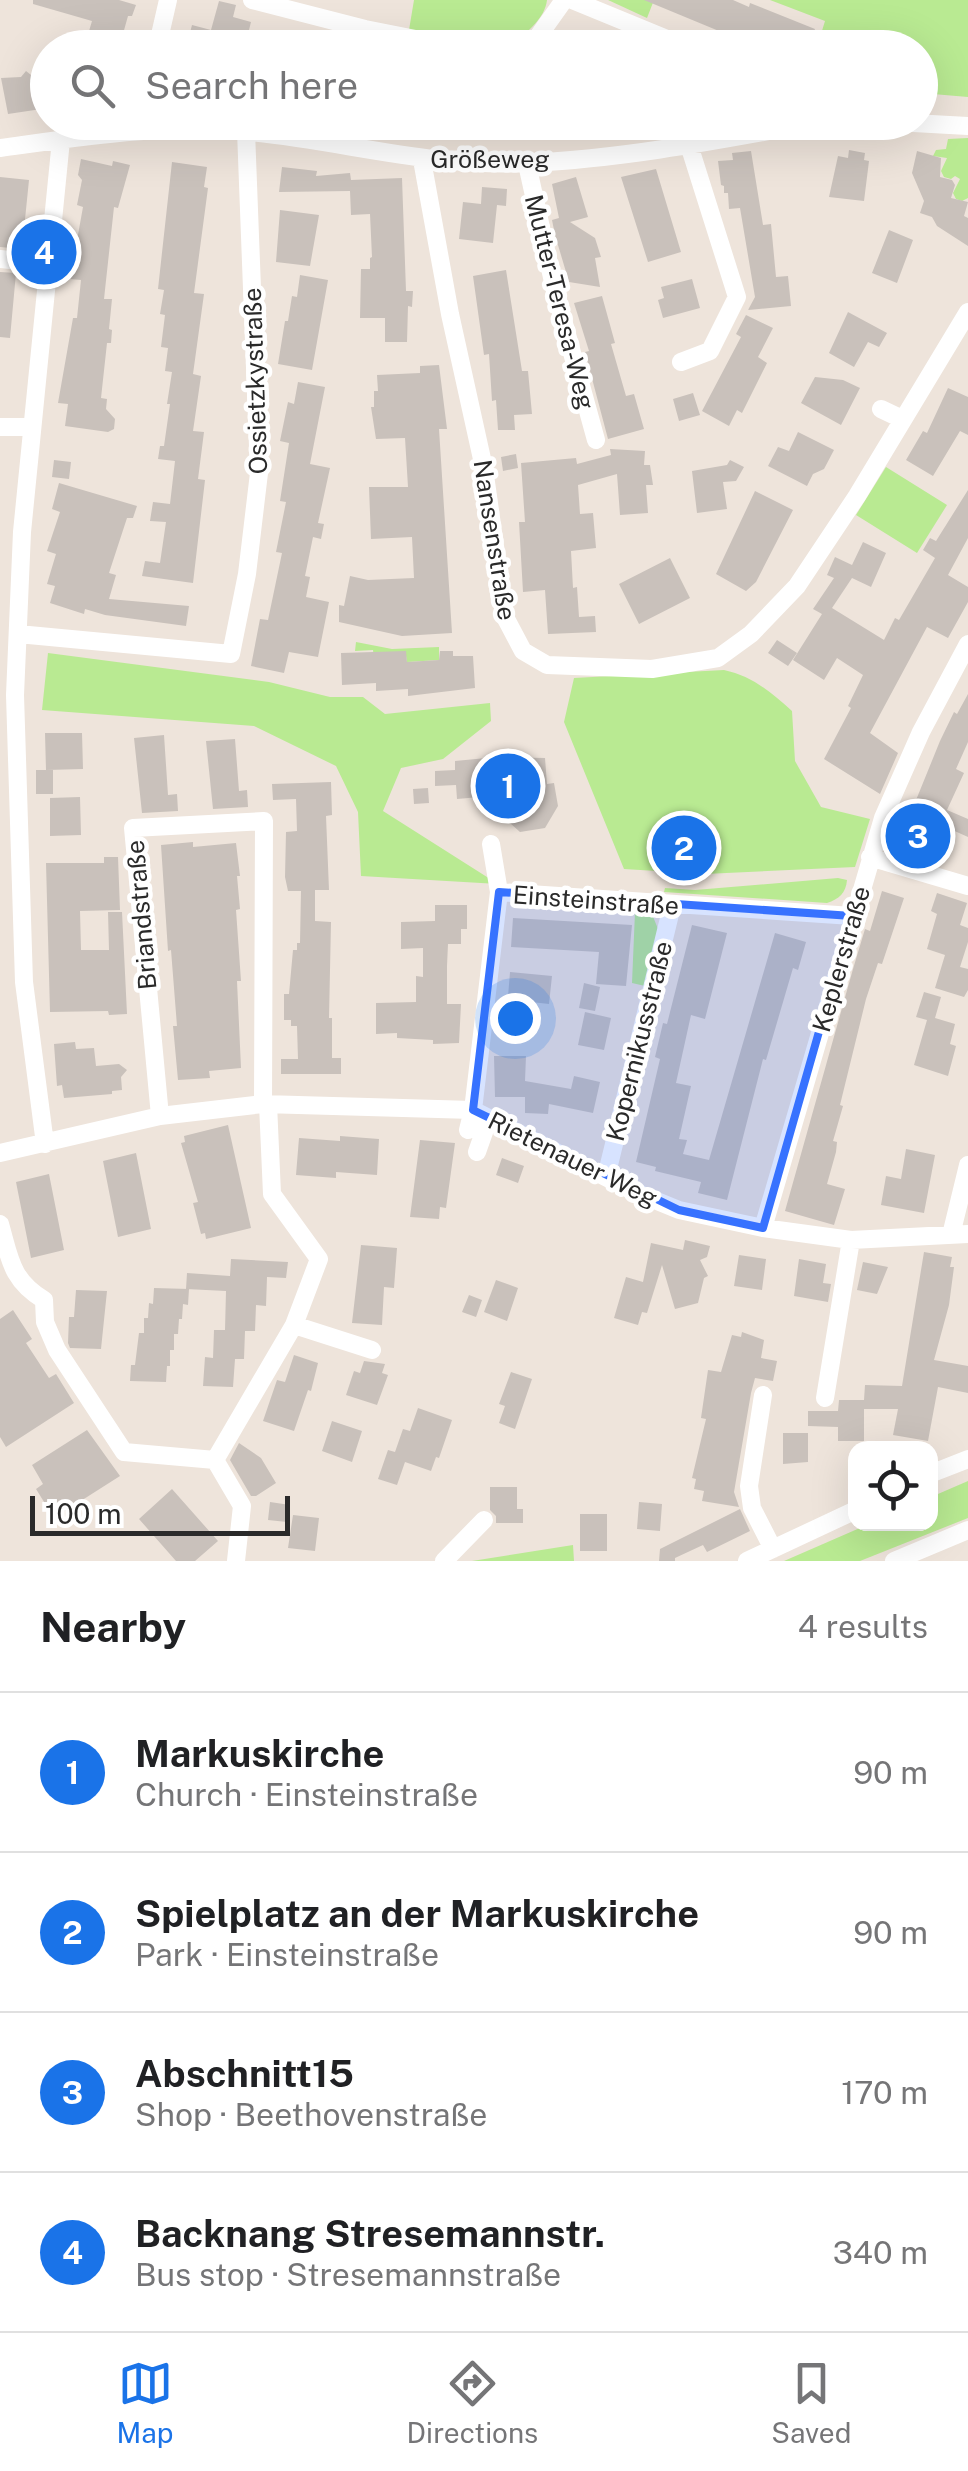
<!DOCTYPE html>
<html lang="en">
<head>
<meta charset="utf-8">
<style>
  :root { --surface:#fff; --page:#f2f2f2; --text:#202124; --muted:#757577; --line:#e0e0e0; --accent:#1a73e8 }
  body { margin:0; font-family:"Public Sans",sans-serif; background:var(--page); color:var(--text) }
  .controls { position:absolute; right:30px; bottom:30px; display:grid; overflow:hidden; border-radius:20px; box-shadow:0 10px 40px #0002 }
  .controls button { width:90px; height:90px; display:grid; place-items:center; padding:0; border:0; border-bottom:2px solid var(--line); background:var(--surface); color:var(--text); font:50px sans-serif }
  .scale { position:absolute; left:30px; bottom:25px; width:260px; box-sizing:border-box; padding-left:10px; border:5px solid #2a2a2a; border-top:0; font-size:28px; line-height:35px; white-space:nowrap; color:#2a2a2a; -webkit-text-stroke:8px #fff; paint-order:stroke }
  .you { position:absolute; left:515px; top:1018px; width:35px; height:35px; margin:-25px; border:8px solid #fff; border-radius:50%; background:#1a73e8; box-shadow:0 0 0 15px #1a73e833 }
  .badge { display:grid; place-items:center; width:65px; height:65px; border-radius:50%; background:var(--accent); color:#fff; font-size:32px; font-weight:700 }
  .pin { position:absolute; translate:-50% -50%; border:5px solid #fff; box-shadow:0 2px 10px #0006 }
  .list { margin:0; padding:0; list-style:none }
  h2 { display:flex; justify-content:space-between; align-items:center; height:130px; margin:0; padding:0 40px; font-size:42px }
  h2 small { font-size:32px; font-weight:400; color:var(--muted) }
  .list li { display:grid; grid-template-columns:65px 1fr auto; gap:30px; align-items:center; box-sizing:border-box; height:160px; padding:0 40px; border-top:2px solid var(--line) }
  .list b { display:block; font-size:38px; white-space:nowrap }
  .list p { margin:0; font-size:32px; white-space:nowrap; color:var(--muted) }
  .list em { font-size:32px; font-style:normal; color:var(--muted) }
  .icon { flex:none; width:55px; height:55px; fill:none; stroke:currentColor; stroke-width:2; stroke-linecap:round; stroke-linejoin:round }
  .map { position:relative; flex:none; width:968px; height:1561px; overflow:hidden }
  .search { position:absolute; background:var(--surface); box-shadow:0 10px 40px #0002; left:30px; right:30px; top:30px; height:110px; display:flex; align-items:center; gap:25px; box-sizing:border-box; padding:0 35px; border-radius:55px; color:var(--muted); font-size:38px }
  .sheet { height:770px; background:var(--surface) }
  nav { display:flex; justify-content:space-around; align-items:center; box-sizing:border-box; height:140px; border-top:2px solid var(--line); background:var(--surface); font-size:28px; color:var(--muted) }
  nav a { display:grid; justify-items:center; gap:5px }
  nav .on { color:var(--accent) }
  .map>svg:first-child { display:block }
  .green { fill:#b9ea92 }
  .building { fill:#c9c1bb }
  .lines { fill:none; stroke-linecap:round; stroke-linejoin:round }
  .minor { stroke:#fff; stroke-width:18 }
  .marked { fill:#3772ff; fill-opacity:0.2; stroke:#3772ff; stroke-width:8; stroke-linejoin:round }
  .labels { text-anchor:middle; stroke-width:9; stroke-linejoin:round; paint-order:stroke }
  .street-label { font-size:25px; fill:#2a2a2a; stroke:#fff }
</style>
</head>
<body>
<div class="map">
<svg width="968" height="1561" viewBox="0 0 968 1561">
  <rect width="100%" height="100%" fill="#eee4db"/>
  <!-- green -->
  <path class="green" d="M414,0H547C545,18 528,31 515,43L493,44L409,30Z
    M608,0H654L647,18Z
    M770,0H968V97L921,93L920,48L817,47L825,21Z
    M634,123V122L746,123L634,139Z
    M968,138V198L962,201L956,199L953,193L960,179L955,176L951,179L944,177L941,171L947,158L933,156L936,150L946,149L948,139Z
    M886,467L947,505L917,553L856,515Z
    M356,642L392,649L439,647V660L407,662L406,656L374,659L373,650L355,651Z
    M48,653L269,682L330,697H363L385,714L490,703L491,721L443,759L401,768L383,811L498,884L361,876L358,812L336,766L254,726L42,710Z
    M724,670C752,676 771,692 792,711L795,761L821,807L870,819L855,867L705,874L624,869L564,722L574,678Z
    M838,878L847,880C846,893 839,899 827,903L664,892L665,888L695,890Z
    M635,912L652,914L658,929L645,986L632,983Z
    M968,1481V1518L860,1561H784L869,1524H930L931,1497Z
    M573,1545L574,1561H472Z"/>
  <!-- building -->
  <path class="building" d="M33,0H119L136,5L132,16H128L119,48H84L92,21L33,4Z
    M644,0H733L749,7L750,3L815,29L808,48H760Z
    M219,1L236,5L233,17L251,22L247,38L224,32L220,48H186L192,25L211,30Z
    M293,31L310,36L306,48H289Z
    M565,31L616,40L615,48H562Z
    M26,71L31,75L48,74V108L8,114L1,78L21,77Z
    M849,150L865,153L864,160L869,161L864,201L829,197L838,156L848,158Z
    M751,151L763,225L771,224L776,277L788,276L791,306L748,310L755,297L740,208L729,209L728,193H724V186L721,185L718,161L733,160L732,153Z
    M917,151L941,158L940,177L952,180L955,185L951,198L968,202L964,216L968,218V246L937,226L932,217L920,213L924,201L912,173Z
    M81,159L112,166L113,161L130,165L118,208L114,207L104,299H112L109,329L112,330L111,343H107L101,398L107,399L106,409L115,419L114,429L108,432L65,426L68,404L58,403L73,318H77L81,280L70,279L83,207L77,205L82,180L78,175Z
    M172,162L207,167L204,187L208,188L194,293L204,294L193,374L201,376L193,431L204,432L198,479L205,480L193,583L142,576L145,561L160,563L166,522L150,521L153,502L170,504L175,461L158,459L160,446H164L170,404H167L172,372L165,371L168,348L161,347L165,315L160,314L164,290L158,289Z
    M282,167L317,171L316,176L350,173L351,180L402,178L406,291H413L412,307L408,306L407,342H385V318H360L361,269H370V258L372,257L370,214L351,215L350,191L279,192Z
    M656,169L681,252L648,262L621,177Z
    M0,177L29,180L22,249L0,247Z
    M576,177L588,217L570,222L595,238L601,257L595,258L600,287L569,282L555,235L552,220L559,218L552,184Z
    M482,187L507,189L506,206L497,205L493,243L459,239L463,202L481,204Z
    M280,210L319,215L310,266L276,262Z
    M889,230L913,240L897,283L872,273Z
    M506,270L522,371H528L532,414L514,415L515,430H498L496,400L492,401L489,354L484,355L473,276Z
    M0,272L16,273L10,338L0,337Z
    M300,275L328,280L312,370L278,364L285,321H288L292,296L297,297Z
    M692,279L700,308L663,318L658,300L664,298L661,287Z
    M602,296L615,343L611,344L626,396L634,394L644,429L608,439L585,352L589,351L574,303Z
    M848,312L887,333L879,347L868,342L854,367L829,353Z
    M746,315L773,328L758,357L767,363L742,413L737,410L729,426L702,411L741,337L736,334Z
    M439,365L447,429H439L452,633L402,636L339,622V605L344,606L350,576L368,580L414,578L412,537L371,539L369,487H408L405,438L376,439L371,407H374V391H378L377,375L420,373V366Z
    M815,377L843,380L860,388L841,425L801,403Z
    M298,382L325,387L310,464L330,468L318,523L324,524L321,539L313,537L305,576L310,577L306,597L329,602L318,657L289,652L284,673L251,666L260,619L268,620L282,553L276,552L286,502L280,501L289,443L280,441L288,402L294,404Z
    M948,388L968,397V435L960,431L933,476L906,460L923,431L927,433Z
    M693,393L700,415L679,421L673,399Z
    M798,432L834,450L824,469L813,474L807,486L768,466L778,447L789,451Z
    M610,449L645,451L644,465H650L653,485H646L648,513L620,515L617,474L578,485L580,514L593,513L596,548L571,551L573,588L577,587L579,617L595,616L596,632L548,634L545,590L523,592L519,522H525L521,463L576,458L577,464L611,455Z
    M516,454L518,468L503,471L501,457Z
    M54,460L71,462L69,479L52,477Z
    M730,460L744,467L736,481L723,482L727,509L697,513L692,471L727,465Z
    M59,483L137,506L133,518H127L109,573L116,575L109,599L189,606L186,626L105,615L85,609L84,614L50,603L55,586L47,584L56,554L47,551L60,512L52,509Z
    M968,490V538L948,575L968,587V602L948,638L927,627L870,733L898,753L880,794L824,759L851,708L848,706L863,675L837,658L824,680L793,660L822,614L813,609L834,578L827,575L835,557L852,565L863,542L886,553L871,587L852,578L832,608L884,640L895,618L899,620L935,558L923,550L930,538L936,541Z
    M755,491L793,510L756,582L746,591L716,574Z
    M670,558L690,598L639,624L619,584Z
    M777,640L797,653L788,666L768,653Z
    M406,651L407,662L439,660L440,651H453V656H473L475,688L408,696V689L376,691V683L342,685L341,653Z
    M968,694V742L956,769L964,773L947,810L968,819V837L939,824L927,853L899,842L940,741L954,712L957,714Z
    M45,733H82L83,769L46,770Z
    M164,735L168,795L177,794L178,811L142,813L134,738Z
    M235,739L239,791L247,790L248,807L213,809L206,741Z
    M497,757L545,758L547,784L554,783L558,806L545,828L520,832L501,815L506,810L491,796L457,799L456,785L435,786V771L455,770V761Z
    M36,770H53V794H36Z
    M331,782L332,815L326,816L329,890H315V921L331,922L329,1018H332V1058H341V1074H281V1059H298L297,1026H291V1020H284V994H289L293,950H297V943H300L301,891H288L285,877L286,832L297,831L296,799L273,800L272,784Z
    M428,788L429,803L414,804L413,789Z
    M80,797L81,835L50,836V798Z
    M193,842V847L236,843L240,876H237L240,909L236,910L241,981H237L241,1068L209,1071L210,1078L178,1080L173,1026H177L171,950L168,951L161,845Z
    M104,857H118L120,910L80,911L81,950H109L108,912H122L127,1014L109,1015L108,1011L50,1012L46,863H104Z
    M882,891L904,898L882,964L878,963L866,999L840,1105L843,1106L833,1141L837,1142L836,1152L827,1184L845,1189L834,1225L785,1211L853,969L865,929L870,931Z
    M937,893L967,903L960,925L968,928V942L960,967L968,969V990L964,997L935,988L945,955L927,949L937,914L931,911Z
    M435,905H467V929H461V944H448L447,966V1004H461L459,1043L433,1044V1040L397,1038V1033L376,1034V1003L416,1002V976L423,977V948L401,949V922L435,921Z
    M513,918L632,925L626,986L596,984L599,952L511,947Z
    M692,925L727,933L705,1019L691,1015L676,1083L691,1086L679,1139L687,1140L683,1154L709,1160L775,933L806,942L798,970L793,968L766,1060L763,1059L727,1200L698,1193L701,1182L655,1171L656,1167L636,1162L660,1059L655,1057L663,1023L667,1024Z
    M510,972L552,976L549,1004L531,1002L530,1012L507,1009Z
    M584,983L600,987L595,1011L579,1008Z
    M924,992L941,997L935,1018L955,1024L950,1044L956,1046L948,1076L914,1065L927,1020L916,1017Z
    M585,1012L611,1018L604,1050L578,1045Z
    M75,1042L76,1049L94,1048L96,1066L119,1064L127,1070L121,1077L122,1090L112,1091V1094L64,1098L62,1085L57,1086L54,1044Z
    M494,1056H526L525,1081L571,1089L574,1076L600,1082L593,1113L549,1104L548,1114L525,1113V1097H495Z
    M228,1125L251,1228L206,1239L205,1233L201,1234L193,1203L198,1202L181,1143L185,1142L184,1136Z
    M340,1136L379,1139L377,1175L336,1172V1178L296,1175L299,1138L340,1141Z
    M420,1140L455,1143L446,1208L440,1207L439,1219L410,1217Z
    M906,1149L935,1155L924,1213L881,1205L886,1176L901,1179Z
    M136,1153L151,1229L118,1237L103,1161Z
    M502,1158L524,1166L518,1183L496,1175Z
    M49,1174L64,1250L31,1258L16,1182Z
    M685,1240L710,1246L707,1257L700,1260L708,1276L704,1278L698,1303L675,1309L662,1265L647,1313L642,1312L638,1325L614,1318L626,1277L643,1282L651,1243L683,1250Z
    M361,1245L397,1248L394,1288L384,1287L382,1325L352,1323Z
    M924,1252L952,1257L950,1267H954L949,1305L934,1360L968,1366V1393L938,1387L928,1441L893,1435L898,1409H864V1441H838V1427L808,1426V1411H838L839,1400H864L865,1385L902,1386Z
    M739,1255L766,1259L762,1290L734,1286Z
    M231,1259L288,1262L286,1278L267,1277L266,1306L256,1305L255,1331H245L244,1359H235L233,1387L203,1386L205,1357L213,1358L214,1330H225L226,1291L186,1289L187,1273L230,1276Z
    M799,1259L826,1264L823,1283L831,1284L828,1302L794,1296Z
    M863,1262L888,1267L877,1294L857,1290Z
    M496,1280L518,1288L507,1321L484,1312Z
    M154,1288L189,1289L188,1305L183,1304L182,1319H179L178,1334H174V1350H170V1366H167L166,1382L130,1381L131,1365H135L139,1333H144V1318H148L149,1303L153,1304Z
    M76,1290L107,1291L101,1349L70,1348L68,1343L69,1317H74Z
    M469,1295L482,1300L476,1317L462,1312Z
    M13,1310L32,1339L26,1343L49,1378L56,1374L74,1403L6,1447L0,1437V1319Z
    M742,1332L764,1340L761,1358L777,1361L773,1381L755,1378L751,1393L734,1492L739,1507L702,1501L704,1491L694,1489L696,1479L692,1478L706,1419L701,1418L708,1370L721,1372L732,1335L741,1337Z
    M294,1355L318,1363L311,1391L308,1390L294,1431L263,1421L277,1380L285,1382Z
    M364,1361L385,1364L382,1373L388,1375L377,1405L346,1395L354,1371L360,1373Z
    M511,1372L532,1379L515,1429L499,1423L505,1406L499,1404Z
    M418,1408L452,1420L439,1458L436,1457L431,1471L405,1462L397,1485L378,1479L388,1450L395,1452L403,1429L410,1431Z
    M332,1421L362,1431L352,1462L322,1451Z
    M87,1430L120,1476L54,1518L36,1489L43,1484L32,1465Z
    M783,1433H808V1462L783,1464Z
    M239,1443L261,1458L276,1483L256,1496H251L230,1460Z
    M490,1487H517V1509H523V1523H496V1516L490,1510Z
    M172,1489L218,1541L195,1561H176L139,1519Z
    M270,1502L290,1505L287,1522L268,1520Z
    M639,1502L662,1504L660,1531L637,1529Z
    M740,1509L750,1531L707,1552L703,1545L675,1558V1561H659L660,1549Z
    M580,1514H607V1551H580Z
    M293,1515L319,1518L315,1551L288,1548Z"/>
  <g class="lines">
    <!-- minor -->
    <path class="minor" d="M252,0L365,29L461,48
      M572,0L689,48
      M157,48L168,0
      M525,48L537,38L564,0
      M895,122L968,126
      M0,148C81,137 167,123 249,132C343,141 433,168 528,163C616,159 704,143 791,127L799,122
      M422,160L450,314L484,468L505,617L523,651L547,665L652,669L718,658L751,634L797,586L857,496L968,312
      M527,164L555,291L596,440
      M0,259L48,264
      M681,362L710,351L737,297L689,145
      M881,409L902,419
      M0,427H30
      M18,634L231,654L247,574L259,473L246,131
      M870,857L968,886
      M499,892L852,916
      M160,1116L133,828L264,821L263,1104
      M468,1130L473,1110L499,892L491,844
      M45,1144L24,982L15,695L22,532L61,140
      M477,1152L489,1118
      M0,1153L160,1116L263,1104L473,1110L635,1192L679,1210L763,1228L851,1240L968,1234
      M606,1177L672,906
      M0,1224C10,1259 11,1280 44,1300L45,1322L57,1350L124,1452L215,1460L242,1506L236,1561
      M763,1228L883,818L921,732L968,644
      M951,1235L968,1165
      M294,1325L372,1350
      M763,1395L749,1486L752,1508L773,1549
      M825,1398L851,1240
      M215,1460L294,1325L319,1259L272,1194L268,1104
      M930,1474L968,1459
      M444,1561L484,1520
      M747,1561L856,1510
      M894,1561L968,1530"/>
  </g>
  <!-- marked area -->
  <path class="marked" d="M499,892L852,916L763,1228L679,1210L473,1110Z"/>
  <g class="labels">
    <!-- street labels -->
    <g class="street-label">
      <text x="490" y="168">Größeweg</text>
      <text transform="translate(560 302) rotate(76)" y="9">Mutter-Teresa-Weg</text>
      <text transform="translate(255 381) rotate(-92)" y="9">Ossietzkystraße</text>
      <text transform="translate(495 540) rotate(81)" y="9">Nansenstraße</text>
      <text transform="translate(596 900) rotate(4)" y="9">Einsteinstraße</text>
      <text transform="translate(141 915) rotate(-95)" y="9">Briandstraße</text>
      <text transform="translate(841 959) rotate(-74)" y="9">Keplerstraße</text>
      <text transform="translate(639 1041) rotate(-76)" y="9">Kopernikusstraße</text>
      <text transform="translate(573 1159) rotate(26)" y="9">Rietenauer Weg</text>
    </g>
  </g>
</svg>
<div class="controls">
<button><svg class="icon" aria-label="locate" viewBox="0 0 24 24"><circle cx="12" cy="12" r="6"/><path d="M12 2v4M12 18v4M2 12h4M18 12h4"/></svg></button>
</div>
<div class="scale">100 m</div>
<div class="you"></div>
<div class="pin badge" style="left:508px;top:786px">1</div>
<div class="pin badge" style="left:684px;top:848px">2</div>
<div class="pin badge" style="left:918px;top:836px">3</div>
<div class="pin badge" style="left:44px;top:252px">4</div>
<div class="search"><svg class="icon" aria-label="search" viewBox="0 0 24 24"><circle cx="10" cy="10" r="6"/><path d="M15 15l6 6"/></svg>Search here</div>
</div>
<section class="sheet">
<h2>Nearby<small>4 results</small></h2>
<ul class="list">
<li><span class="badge">1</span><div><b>Markuskirche</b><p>Church · Einsteinstraße</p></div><em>90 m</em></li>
<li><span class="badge">2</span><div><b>Spielplatz an der Markuskirche</b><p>Park · Einsteinstraße</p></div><em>90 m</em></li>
<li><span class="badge">3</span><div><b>Abschnitt15</b><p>Shop · Beethovenstraße</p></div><em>170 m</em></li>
<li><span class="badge">4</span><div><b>Backnang Stresemannstr.</b><p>Bus stop · Stresemannstraße</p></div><em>340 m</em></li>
</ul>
</section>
<nav>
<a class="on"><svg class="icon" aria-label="map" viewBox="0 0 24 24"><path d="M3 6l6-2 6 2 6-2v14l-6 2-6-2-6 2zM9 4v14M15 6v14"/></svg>Map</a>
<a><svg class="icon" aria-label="directions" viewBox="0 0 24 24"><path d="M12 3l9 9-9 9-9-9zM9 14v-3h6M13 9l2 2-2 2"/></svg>Directions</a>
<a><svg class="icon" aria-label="saved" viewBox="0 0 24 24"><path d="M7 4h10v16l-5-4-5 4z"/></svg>Saved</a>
</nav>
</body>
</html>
